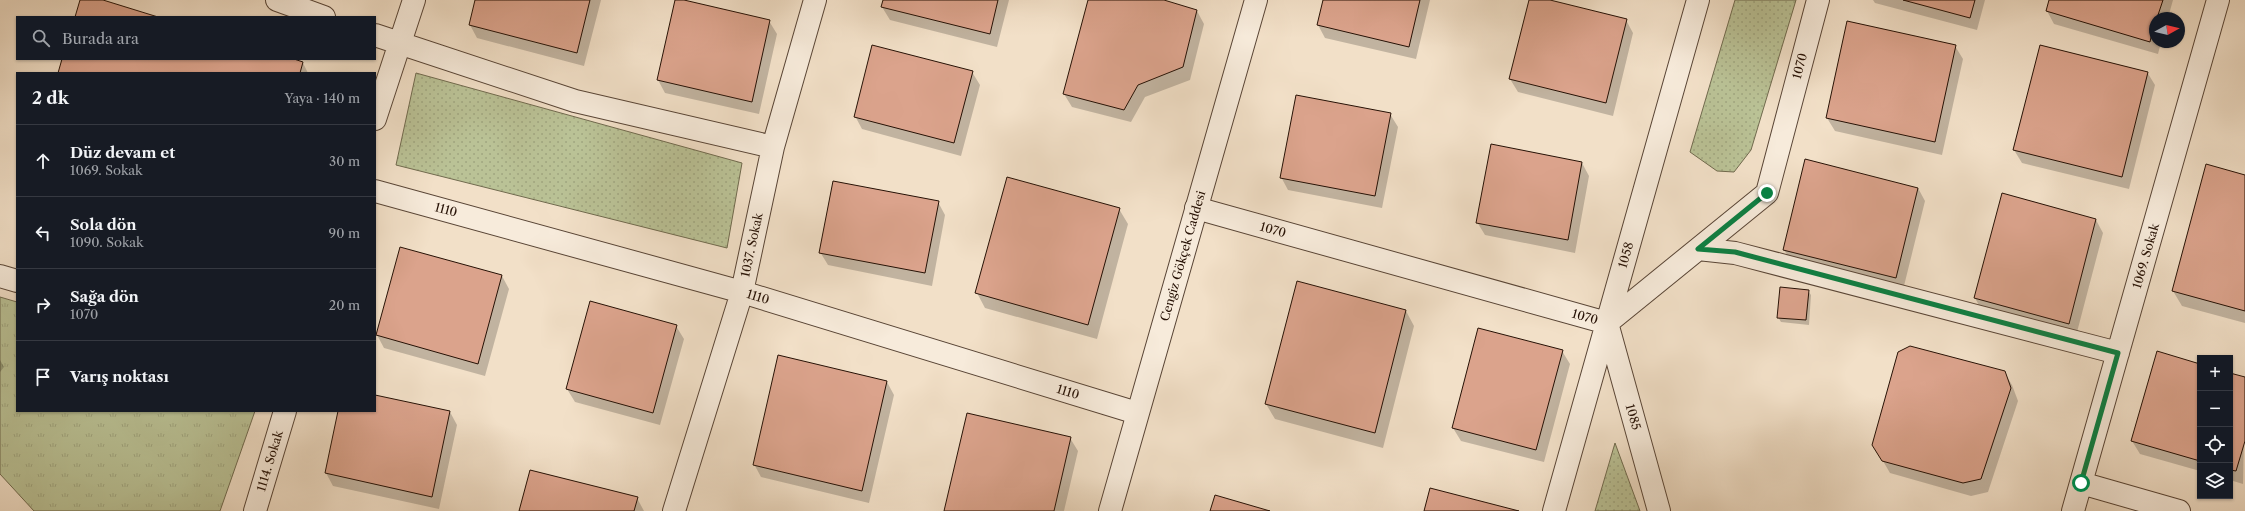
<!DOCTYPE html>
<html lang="tr">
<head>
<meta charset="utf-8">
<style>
  :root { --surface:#171b24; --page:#242831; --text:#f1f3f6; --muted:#9ea1a6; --line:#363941 }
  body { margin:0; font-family:"Libre Caslon Text",serif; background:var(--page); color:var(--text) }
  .controls { position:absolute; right:12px; bottom:12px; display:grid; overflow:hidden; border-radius:0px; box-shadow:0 1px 3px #0004 }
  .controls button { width:36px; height:36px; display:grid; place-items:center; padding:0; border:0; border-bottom:1px solid var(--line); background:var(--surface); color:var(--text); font:20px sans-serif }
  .compass { position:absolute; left:2149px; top:12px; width:36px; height:36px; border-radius:50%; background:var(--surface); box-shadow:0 1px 3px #0004; rotate:82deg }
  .stop { position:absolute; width:12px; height:12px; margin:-9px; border:3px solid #0b8043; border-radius:50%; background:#fff }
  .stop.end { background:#0b8043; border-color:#fff; box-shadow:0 1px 4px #0008 }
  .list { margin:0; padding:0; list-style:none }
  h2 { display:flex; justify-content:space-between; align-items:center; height:52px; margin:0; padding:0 16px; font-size:17px }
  h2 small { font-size:13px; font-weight:400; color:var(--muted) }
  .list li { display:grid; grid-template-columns:26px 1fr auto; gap:12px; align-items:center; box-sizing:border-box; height:72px; padding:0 16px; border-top:1px solid var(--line) }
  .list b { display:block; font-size:15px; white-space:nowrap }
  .list p { margin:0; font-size:13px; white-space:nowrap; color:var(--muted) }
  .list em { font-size:13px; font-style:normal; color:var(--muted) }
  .icon { flex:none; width:22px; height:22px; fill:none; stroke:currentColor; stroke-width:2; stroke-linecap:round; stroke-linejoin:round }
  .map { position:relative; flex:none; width:2245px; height:511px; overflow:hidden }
  .search { position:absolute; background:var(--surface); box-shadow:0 1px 3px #0004; left:16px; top:16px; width:360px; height:44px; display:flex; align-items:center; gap:10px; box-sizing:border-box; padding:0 14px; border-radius:0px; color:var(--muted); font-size:15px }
  .panel { position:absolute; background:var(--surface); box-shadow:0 1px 3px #0004; left:16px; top:72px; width:360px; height:340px; border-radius:0px }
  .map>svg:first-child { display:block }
  .grass { fill:url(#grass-dots); stroke:#706a4e }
  .park { fill:url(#park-tufts); stroke:#706a4e }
  .shadow { fill:#0003 }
  .building { fill:#dba38c; stroke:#261105 }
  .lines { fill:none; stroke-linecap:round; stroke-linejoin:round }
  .minor-casing { stroke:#594536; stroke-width:24 }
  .tertiary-casing { stroke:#594536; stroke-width:24 }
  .minor { stroke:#f7ebdb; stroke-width:22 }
  .tertiary { stroke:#f7ebdb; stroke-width:22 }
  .route { stroke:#0b8043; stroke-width:5 }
  .labels { text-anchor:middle; stroke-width:3; stroke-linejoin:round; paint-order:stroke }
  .street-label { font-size:12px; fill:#261105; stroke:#f7ebdb }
</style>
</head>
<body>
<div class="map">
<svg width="2245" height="511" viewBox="0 0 2245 511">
  <defs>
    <pattern id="grass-dots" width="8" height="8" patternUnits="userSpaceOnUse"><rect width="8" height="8" fill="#bac296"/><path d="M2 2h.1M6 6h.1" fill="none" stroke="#a0a680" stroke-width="1.8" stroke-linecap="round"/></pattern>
    <pattern id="park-tufts" width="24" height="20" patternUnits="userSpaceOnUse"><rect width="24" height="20" fill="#bac296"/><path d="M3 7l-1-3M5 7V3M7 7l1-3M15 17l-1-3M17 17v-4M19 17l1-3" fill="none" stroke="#a0a680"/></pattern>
  </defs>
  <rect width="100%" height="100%" fill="#f2e0c8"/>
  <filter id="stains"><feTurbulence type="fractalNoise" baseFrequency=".005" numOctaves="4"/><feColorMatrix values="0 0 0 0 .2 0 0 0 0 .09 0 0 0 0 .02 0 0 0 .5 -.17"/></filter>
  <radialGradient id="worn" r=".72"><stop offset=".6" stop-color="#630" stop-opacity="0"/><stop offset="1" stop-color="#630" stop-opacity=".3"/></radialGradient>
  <!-- grass -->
  <path class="grass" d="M1735,0H1796L1751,150L1734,172L1717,171L1690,152Z
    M416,73L742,163L727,248L396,165Z
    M1615,443L1640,511H1595Z"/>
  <!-- park -->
  <path class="park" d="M0,297L17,302V411H255L220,511H34L0,474Z"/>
  <!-- shadow -->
  <path class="shadow" d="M476,0H601L584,66L477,38L470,25Z
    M676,0L769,21L777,34L759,114L665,93L658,80Z
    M884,0H1009L997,47L890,20L882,7Z
    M1089,0H1160L1197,11L1204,24L1190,80L1145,97L1131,122L1072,107L1064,94Z
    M1324,0H1430L1416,59L1325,38L1318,25Z
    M1530,0H1546L1626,20L1633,33L1613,116L1518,92L1510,79Z
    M1873,0H1985L1977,30L1875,3Z
    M2050,0H2173L2168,18H2155V42H2161L2158,54L2054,24L2047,11Z
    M1955,46L1963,59L1942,155L1835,131L1827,118Z
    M63,59H290L303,63L308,73H59Z
    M972,72L980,85L961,156L862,129L855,116Z
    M2147,72L2155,85L2129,189L2022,163L2014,150Z
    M1390,114L1398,127L1382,208L1288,190L1281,177Z
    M1582,163L1589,176L1575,253L1485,235L1477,222Z
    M2245,176V323L2182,306L2173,291Z
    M1918,188L1925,201L1903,290L1792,262L1784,250Z
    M938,202L945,215L932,286L828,265L820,252Z
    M1119,209L1128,224L1097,339L985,308L977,293Z
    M2096,220L2103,233L2076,336L1982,311L1975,298Z
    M401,248L502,276L509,289L485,376L384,348L377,335Z
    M1808,291L1811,295L1809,325L1781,322L1778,317Z
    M1406,311L1414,326L1383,448L1275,419L1266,404Z
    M676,326L684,339L660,425L575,402L567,389Z
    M1562,351L1570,364L1544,462L1461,441L1453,428Z
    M0,360L4,367L0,372Z
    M2200,365V471L2140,454L2132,441Z
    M2004,372L2012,385L2018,401L1988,492L1971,496L1890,473L1873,444Z
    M2230,374L2245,378L2243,484L2230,480Z
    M887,382L894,395L869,503L761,477L754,464Z
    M375,396L450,412L457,425L439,509L333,486L326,473L339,411H375Z
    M1070,438L1078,451L1064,511H945Z
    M637,498L644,511H520Z"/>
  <!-- building -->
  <path class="building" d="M80,0H103L158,17H75Z
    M475,0H590L577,53L469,25Z
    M675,0H684L770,20L752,102L657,80Z
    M883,0H998L990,34L881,7Z
    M1088,0H1164L1197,10L1183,67L1138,85L1124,110L1063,94Z
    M1323,0H1420L1409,47L1317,25Z
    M1529,0H1550L1627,19L1606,103L1509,79Z
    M1903,0H1975L1970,18Z
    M2049,0H2163L2157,18H2155L2150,42L2046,11Z
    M1847,21L1956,45L1935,142L1826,118Z
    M872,45L973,71L954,143L854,117Z
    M2040,45L2148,72L2122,177L2013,150Z
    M62,59H294L303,62L300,73H58Z
    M1296,95L1391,113L1375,196L1280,178Z
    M1491,144L1582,162L1568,240L1476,223Z
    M1805,159L1918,188L1896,278L1783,250Z
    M2206,164L2245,175V311L2172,291Z
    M1007,177L1120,208L1088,325L975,293Z
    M833,181L939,201L925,273L819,253Z
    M2002,193L2096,219L2069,324L1974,298Z
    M400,247L502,275L478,364L376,335Z
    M1297,281L1406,310L1375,433L1265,404Z
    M1780,287L1809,290L1806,320L1777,318Z
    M590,301L677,325L653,413L566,389Z
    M1478,328L1563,350L1536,450L1452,428Z
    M1910,346L2005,371L2011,388L1981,479L1963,483L1882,461L1872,445L1898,352Z
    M2157,351L2200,364V461L2131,441Z
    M778,355L887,381L862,491L753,465Z
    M2230,373L2245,377V441L2236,471L2230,470Z
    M375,395L450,411L432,497L325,473L338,411H375Z
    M967,413L1071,437L1054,511H944Z
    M530,470L638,497L634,511H519Z
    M1430,488L1519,511H1424Z
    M1215,495L1270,511H1210Z"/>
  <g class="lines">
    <!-- minor casing -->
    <g class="minor-casing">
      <path id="minor" d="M277,0L324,17
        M375,35L575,101L773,147
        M375,119L414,0
        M375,191L742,292L1137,413
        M1196,208L1607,323L1767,193L1818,0
        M1698,249L1735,253L2118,353
        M0,276L17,281
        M1607,323L1659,511
        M2081,483L2179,511
        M255,511L285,411
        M674,511L742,292L773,147L815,0
        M1554,511L1698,0
        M2073,511L2218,0"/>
    </g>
    <!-- tertiary casing -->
    <g class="tertiary-casing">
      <path id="tertiary" d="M1110,511L1256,0"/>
    </g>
    <!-- minor -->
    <use href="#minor" class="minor"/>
    <!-- tertiary -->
    <use href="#tertiary" class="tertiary"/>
  </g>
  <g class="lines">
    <!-- route -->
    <path class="route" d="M1767,193L1698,249L1735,252L2118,353L2081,483"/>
  </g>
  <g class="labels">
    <!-- street labels -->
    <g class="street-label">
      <text transform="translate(1800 66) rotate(-75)" y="4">1070</text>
      <text transform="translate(446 210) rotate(15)" y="4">1110</text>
      <text transform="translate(1273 230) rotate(16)" y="4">1070</text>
      <text transform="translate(752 245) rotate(-78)" y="4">1037. Sokak</text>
      <text transform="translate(1626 255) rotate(-74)" y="4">1058</text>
      <text transform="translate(1183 256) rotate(-74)" y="4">Cengiz Gökçek Caddesi</text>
      <text transform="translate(2146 256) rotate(-74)" y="4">1069. Sokak</text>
      <text transform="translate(758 297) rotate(17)" y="4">1110</text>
      <text transform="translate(1585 317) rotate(16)" y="4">1070</text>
      <text transform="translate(1068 392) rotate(17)" y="4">1110</text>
      <text transform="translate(1633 417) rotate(74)" y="4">1085</text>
      <text transform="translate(270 461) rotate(-73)" y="4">1114. Sokak</text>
    </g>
  </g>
  <rect width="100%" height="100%" filter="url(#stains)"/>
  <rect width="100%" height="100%" fill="url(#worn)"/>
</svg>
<div class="controls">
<button>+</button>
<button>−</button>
<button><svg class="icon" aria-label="locate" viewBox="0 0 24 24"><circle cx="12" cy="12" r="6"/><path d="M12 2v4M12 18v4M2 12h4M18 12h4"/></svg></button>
<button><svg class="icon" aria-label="layers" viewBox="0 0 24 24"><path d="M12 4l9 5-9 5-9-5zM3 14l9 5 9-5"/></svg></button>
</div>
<svg class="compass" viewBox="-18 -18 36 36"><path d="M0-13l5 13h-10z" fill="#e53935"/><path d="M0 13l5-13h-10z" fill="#9ea1a6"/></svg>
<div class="stop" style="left:2081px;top:483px"></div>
<div class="stop end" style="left:1767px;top:193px"></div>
<div class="search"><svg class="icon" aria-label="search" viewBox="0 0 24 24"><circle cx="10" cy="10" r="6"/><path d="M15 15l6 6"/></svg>Burada ara</div>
<section class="panel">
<h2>2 dk<small>Yaya · 140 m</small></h2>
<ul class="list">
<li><svg class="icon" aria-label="ahead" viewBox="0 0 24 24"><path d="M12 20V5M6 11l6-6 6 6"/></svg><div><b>Düz devam et</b><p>1069. Sokak</p></div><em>30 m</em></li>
<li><svg class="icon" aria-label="left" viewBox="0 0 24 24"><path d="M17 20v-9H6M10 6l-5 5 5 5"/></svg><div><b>Sola dön</b><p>1090. Sokak</p></div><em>90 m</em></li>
<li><svg class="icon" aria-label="right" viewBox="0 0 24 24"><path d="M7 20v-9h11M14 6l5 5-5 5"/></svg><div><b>Sağa dön</b><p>1070</p></div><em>20 m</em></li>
<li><svg class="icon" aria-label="arrive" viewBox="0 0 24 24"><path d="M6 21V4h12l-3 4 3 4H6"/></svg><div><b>Varış noktası</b></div></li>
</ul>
</section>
</div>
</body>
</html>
